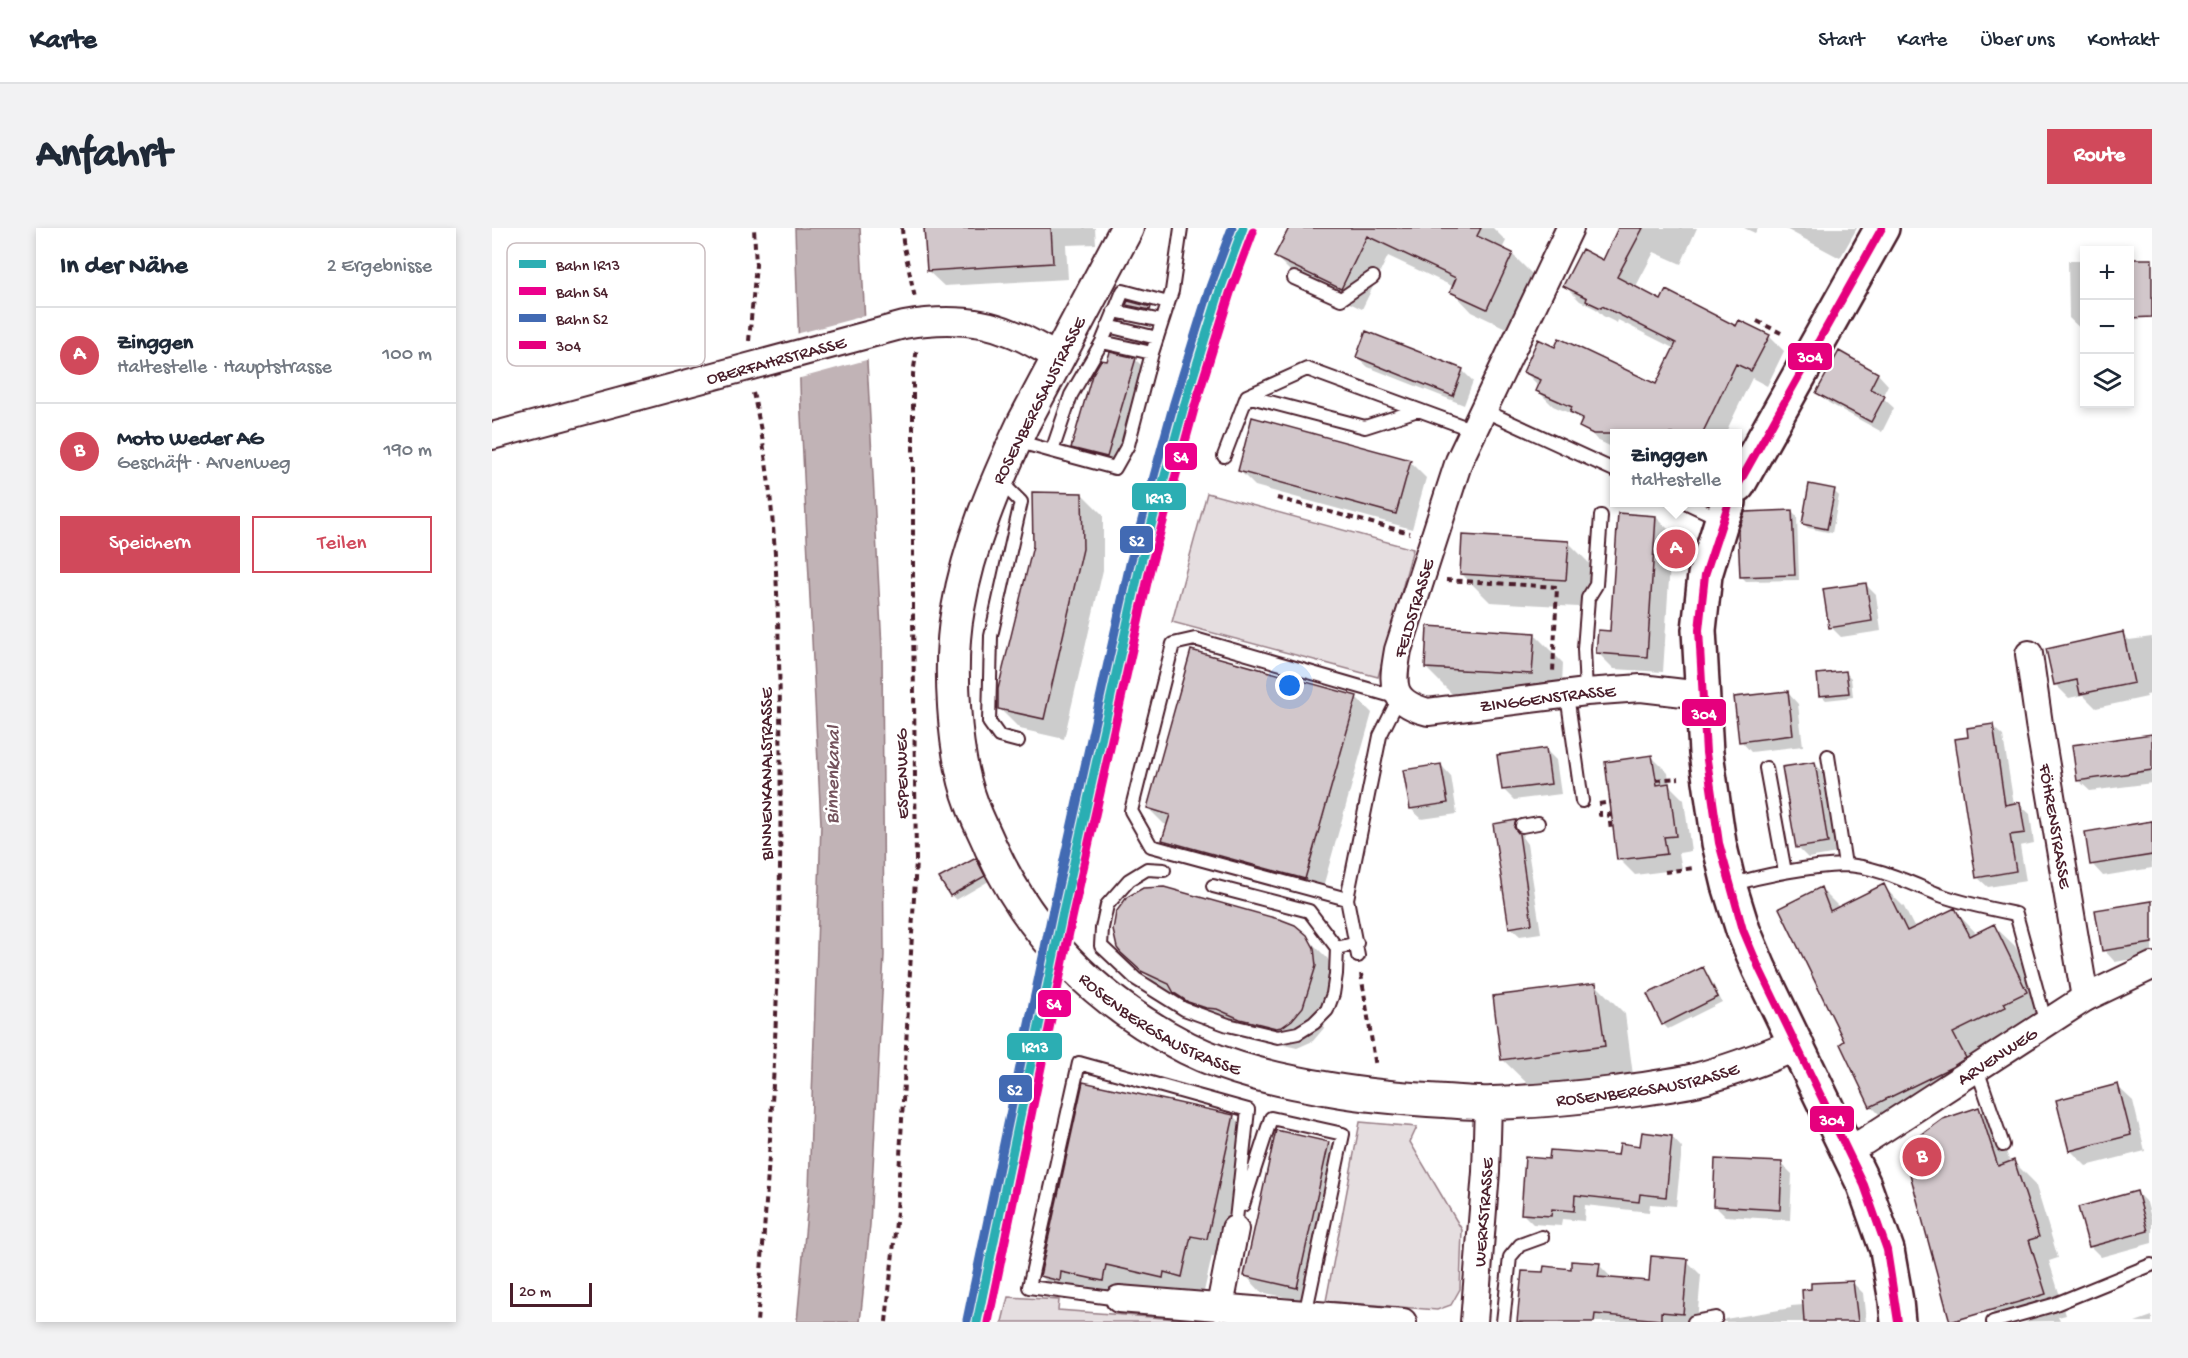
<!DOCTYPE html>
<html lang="de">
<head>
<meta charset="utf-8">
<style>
  :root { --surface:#fff; --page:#f2f2f3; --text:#1f2937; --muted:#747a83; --line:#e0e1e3; --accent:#d1495b }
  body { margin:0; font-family:"Gochi Hand",sans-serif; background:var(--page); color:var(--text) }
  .controls { position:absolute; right:18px; top:18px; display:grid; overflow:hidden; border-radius:0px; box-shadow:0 3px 9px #0003 }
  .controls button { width:54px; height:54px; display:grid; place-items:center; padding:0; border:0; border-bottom:2px solid var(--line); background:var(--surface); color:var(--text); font:30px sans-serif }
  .scale { position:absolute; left:18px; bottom:15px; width:82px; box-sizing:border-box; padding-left:6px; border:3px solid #4a1f2b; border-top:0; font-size:16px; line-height:21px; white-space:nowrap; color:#4a1f2b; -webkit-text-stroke:4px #fff; paint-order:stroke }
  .you { position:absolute; left:798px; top:458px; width:21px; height:21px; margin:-15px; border:4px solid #fff; border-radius:50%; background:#1a73e8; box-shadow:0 0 0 9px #1a73e833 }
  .badge { display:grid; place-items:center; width:39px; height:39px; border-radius:50%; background:var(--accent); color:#fff; font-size:20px; font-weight:700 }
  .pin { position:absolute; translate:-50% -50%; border:3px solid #fff; box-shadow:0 2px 6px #0006 }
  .popup { position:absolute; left:1118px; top:201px; width:132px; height:78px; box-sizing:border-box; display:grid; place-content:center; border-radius:0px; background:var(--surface); filter:drop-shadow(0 2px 4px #0005); font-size:20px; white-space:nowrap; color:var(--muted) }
  .popup b { font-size:22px; color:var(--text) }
  .popup::after { content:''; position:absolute; left:50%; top:100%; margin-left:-12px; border:12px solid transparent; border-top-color:var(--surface) }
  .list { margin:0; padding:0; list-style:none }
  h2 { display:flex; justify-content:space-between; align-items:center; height:78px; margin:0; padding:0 24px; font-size:26px }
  h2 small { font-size:20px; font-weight:400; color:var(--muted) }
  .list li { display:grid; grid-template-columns:39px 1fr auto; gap:18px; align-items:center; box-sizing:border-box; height:96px; padding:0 24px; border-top:2px solid var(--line) }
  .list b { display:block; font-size:22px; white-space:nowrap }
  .list p { margin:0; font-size:20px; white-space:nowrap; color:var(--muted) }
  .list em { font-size:20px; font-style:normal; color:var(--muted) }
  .actions { display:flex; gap:12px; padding:18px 24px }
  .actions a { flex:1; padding:14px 0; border:2px solid var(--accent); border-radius:0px; text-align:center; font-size:21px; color:var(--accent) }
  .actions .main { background:var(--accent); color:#fff }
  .icon { flex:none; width:33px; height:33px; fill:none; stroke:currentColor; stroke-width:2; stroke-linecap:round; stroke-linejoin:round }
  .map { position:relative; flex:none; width:1660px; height:1094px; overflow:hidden; border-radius:0px }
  header { display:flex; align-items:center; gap:36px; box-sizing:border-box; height:84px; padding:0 30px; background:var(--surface); border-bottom:2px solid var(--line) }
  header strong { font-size:28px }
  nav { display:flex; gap:33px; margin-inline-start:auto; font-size:21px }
  .intro { display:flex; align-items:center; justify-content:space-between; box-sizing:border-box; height:144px; padding:0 36px }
  h1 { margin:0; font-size:42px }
  .button { padding:15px 27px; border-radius:0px; background:var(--accent); color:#fff; font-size:21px; font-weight:700 }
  main { display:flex; gap:36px; padding:0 36px }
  aside { flex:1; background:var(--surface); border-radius:0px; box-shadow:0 3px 9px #0003 }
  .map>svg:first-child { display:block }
  .green { fill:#e5dee0; stroke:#987e86; stroke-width:1.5 }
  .water { fill:#c1b3b6; stroke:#91787e; stroke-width:1.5 }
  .pier { fill:#fff }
  .shadow { fill:#0003 }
  .building { fill:#d2c7cb; stroke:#4a1f2b; stroke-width:1.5 }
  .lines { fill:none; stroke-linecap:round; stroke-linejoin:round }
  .service-casing { stroke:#4a1f2b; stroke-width:16 }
  .minor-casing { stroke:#4a1f2b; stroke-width:30 }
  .tertiary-casing { stroke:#4a1f2b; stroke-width:36 }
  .primary-casing { stroke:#4a1f2b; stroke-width:38 }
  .path { stroke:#4a1f2b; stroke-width:4; stroke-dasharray:6 4.5; stroke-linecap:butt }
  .service { stroke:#fff; stroke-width:12 }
  .minor { stroke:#fff; stroke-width:26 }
  .tertiary { stroke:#fff; stroke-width:32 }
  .primary { stroke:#fff; stroke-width:33 }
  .bus-1-casing { stroke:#fff; stroke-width:12 }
  .bus-1 { stroke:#e5007d; stroke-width:8 }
  .rail-1-casing { stroke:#fff; stroke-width:14 }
  .rail-2-casing { stroke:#fff; stroke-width:14 }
  .rail-3-casing { stroke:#fff; stroke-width:14 }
  .rail-1 { stroke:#2caeb3; stroke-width:9 }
  .rail-2 { stroke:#ec008c; stroke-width:9 }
  .rail-3 { stroke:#426ab3; stroke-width:9 }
  .labels { text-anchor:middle; stroke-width:5; stroke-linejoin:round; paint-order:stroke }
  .street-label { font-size:18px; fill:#4a1f2b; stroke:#fff }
  .water-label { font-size:20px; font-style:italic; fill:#74535c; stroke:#fff }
  .key { fill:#fff; stroke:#c9bcbf; stroke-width:1.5 }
  .key-label { font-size:16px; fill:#4a1f2b }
  .line-badge { stroke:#fff; stroke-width:2 }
  .badge-label { font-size:16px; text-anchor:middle; font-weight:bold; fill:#fff }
</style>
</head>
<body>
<header>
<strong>Karte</strong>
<nav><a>Start</a><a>Karte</a><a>Über uns</a><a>Kontakt</a></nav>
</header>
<div class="intro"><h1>Anfahrt</h1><a class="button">Route</a></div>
<main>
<aside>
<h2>In der Nähe<small>2 Ergebnisse</small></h2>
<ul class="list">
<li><span class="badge">A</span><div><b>Zinggen</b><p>Haltestelle · Hauptstrasse</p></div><em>100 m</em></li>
<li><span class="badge">B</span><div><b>Moto Weder AG</b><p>Geschäft · Arvenweg</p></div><em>190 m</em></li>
</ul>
<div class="actions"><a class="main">Speichern</a><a>Teilen</a></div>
</aside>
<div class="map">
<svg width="1660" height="1094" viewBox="0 0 1660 1094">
  <rect width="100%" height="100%" fill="#fff"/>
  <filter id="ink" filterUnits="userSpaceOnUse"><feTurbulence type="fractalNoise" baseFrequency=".0167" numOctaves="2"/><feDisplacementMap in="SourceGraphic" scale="12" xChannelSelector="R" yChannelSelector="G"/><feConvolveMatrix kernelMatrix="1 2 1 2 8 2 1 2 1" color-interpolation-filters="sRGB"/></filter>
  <g filter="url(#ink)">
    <!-- green -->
    <path class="green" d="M715,265L921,321L886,449L680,394Z
      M868,894L925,899L918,914L970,1002L968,1061L959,1077L945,1082L834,1073Z
      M516,1069L567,1072L566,1082L725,1094H510Z"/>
    <!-- water -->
    <path class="water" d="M303,0H368L390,420L392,727L378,997L368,1094H305L317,962L329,596L309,186Z"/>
    <!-- pier -->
    <path class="pier" d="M376,87L378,131L305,151L304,106Z"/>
    <!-- shadow -->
    <path class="shadow" d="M434,0H603L604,16L574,17L576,51L452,58L436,43Z
      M798,0H1001L1014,13L1010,21L1020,26L1041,47L1016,101L980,84L960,63L962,59L896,28L870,81L805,50L784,29Z
      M1127,0H1205L1189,36L1162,24L1143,60L1170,74L1244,100L1277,108L1292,123L1275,158L1260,150L1233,206H1122V220L1105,212L1084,188L1061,178L1046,163L1048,159L1033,144L1064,121L1165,158L1183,121L1126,92L1125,95L1111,88L1104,81L1088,73L1073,58L1112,34Z
      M1252,0H1266L1263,5Z
      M1292,0H1365L1348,30Z
      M1660,32V88L1638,89V33Z
      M1576,33H1592V104L1577,90Z
      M636,77L658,80L669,91L646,87Z
      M875,105L971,143L981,153L972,177L876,139L865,129Z
      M1348,126L1386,146L1396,157L1390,169L1402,180L1390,204L1337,175L1326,165Z
      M643,131L657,145L628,242L594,233L580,219L616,135Z
      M918,234L934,250L920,301L763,258L747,242Z
      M1342,263L1347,268L1340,305L1316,300L1311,295Z
      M590,266L611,287V342L572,511L528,501L507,480Z
      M1300,283L1305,288L1307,352L1254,353L1249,348Z
      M1164,289L1180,305L1171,444L1122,441L1106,425L1120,405Z
      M1076,314L1105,343L1103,380L998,374L969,345Z
      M1373,356L1384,367L1389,403L1349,409L1339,399Z
      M1042,406L1071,435L1069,475L963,469L934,440Z
      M1631,406L1637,412L1660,409V466L1654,467L1655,469L1604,480L1591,467L1577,470L1563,456Z
      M1354,445L1359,450L1361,469L1334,472L1329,467Z
      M1296,465L1306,476L1311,518L1259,524L1249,513Z
      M864,469L880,485L829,666L688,628L672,612L676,597L672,596L656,580Z
      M1500,498L1511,508L1522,577L1527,576L1538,586L1542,615L1528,618L1534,653L1496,659L1485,649L1478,510Z
      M1660,508V555L1598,563L1586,552Z
      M1054,522L1064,532L1069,566L1022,572L1011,561Z
      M1160,529L1176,545L1178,558L1192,572L1199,623L1187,625L1190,641L1143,647L1127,631Z
      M1322,535L1333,546L1345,625L1316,630L1305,619Z
      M949,537L959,548L965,586L930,591L919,581Z
      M1024,594L1033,603L1030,609L1035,616L1049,705L1028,708L1018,699L1003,597Z
      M1660,595V640L1611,648L1600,636Z
      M483,631L488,636L497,653L464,672L459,667Z
      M1391,658L1412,679L1423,701L1462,682L1485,706L1502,698L1523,718L1555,785L1533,800L1481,826L1493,851L1481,859L1400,899L1379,878L1354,814L1329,661L1348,680Z
      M1660,674V728L1623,734L1612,722Z
      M814,709L835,730L842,742L844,759L832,800L821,813L805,820L770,812L704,785L692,773L671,763L645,737Z
      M1211,741L1216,746L1230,774L1176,801L1171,796Z
      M1104,757L1133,786L1141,847L1040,860L1010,831Z
      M1625,858L1641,873L1653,923L1594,938L1578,922Z
      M1487,881L1507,902L1518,935L1522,934L1543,955L1566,1030L1557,1033L1574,1087L1566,1089L1568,1093L1510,1094L1501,1085L1488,1054Z
      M741,888L762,909L735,1031L720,1028L711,1068L691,1070L635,1057L631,1073L590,1064L588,1073L570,1069L549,1048Z
      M1180,909L1190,920L1184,978L1158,976L1157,984L1093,977L1092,993L1070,991L1069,998L1041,996L1030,985L1059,932L1128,928Z
      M836,915L852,931L820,1075L769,1064L754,1048Z
      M1289,935L1300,946L1298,992L1233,988L1222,977Z
      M1645,965L1655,975L1660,993V1015L1609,1029L1599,1019L1588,980Z
      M1195,1033L1209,1047L1205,1094H1027L1053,1046L1107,1037L1121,1051L1159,1055Z
      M1360,1054L1371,1065L1374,1094H1231L1233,1091L1299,1080V1078L1312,1077Z
      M1660,1088V1094H1643Z"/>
    <!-- building -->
    <path class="building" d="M432,0H559L561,35L435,43Z
      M797,0H989L985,8L1021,25L995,81L958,64L964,50L875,8L849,61L782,29Z
      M1126,0H1151L1125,49L1169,72L1174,62L1244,98L1247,92L1278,107L1259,143L1244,136L1210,206H1101L1087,199L1091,190L1078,184L1080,179L1044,163L1049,152L1031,144L1046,111L1063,119L1067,110L1164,156L1184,115L1110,78L1109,80L1094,73L1095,70L1071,58L1090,21L1111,32Z
      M1638,31H1660V89L1638,90Z
      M636,73L659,79L658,82L634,77Z
      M874,103L971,141L961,168L864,129Z
      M1347,123L1386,145L1378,161L1393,168L1379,194L1324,165Z
      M618,124L644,130L615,229L579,220L600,147L609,132L615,133Z
      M760,189L919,232L904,286L746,243Z
      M1317,256L1343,261L1335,301L1310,296Z
      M540,264L590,265L591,321L552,491L506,481V461L541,318Z
      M1300,282L1303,347L1248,349L1246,303L1253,284Z
      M1126,285L1164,288L1155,429L1104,425L1106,402L1118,403Z
      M970,307L1077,313L1074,352L968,346Z
      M1374,355L1380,393L1337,400L1331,361Z
      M935,398L1043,405L1040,446L933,440Z
      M1631,404L1642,455L1588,466L1585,452L1562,457L1554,421Z
      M699,422L865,468L813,651L670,612L678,587L655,580Z
      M1354,443L1357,465L1327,468L1325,446Z
      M1296,463L1301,507L1247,514L1242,469Z
      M1501,496L1513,577L1528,574L1533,605L1518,607L1524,643L1484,650L1463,511L1476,509L1475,500Z
      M1660,506V542L1585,553L1580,517Z
      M1054,520L1059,556L1010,562L1005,527Z
      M1160,527L1165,557L1177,555L1184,608L1172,609L1175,626L1125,632L1113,534Z
      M1323,534L1336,615L1304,620L1290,539Z
      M949,536L956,575L918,581L911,542Z
      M1024,592L1022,599L1027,606L1040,696L1017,700L1001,596Z
      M1660,593V627L1598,637L1593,604Z
      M484,630L493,648L458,668L447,650Z
      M1392,656L1415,703L1463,680L1478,708L1502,696L1535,764L1512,775L1514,779L1461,805L1474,830L1460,839L1378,879L1348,816L1352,813L1287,680L1329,659L1338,683Z
      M672,659L790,692L803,697L815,707L822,720L824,738L811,779L800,792L790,799L784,800L748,791L725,781L714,780L696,774L682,765L677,756L649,743L629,725L625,720L621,702L624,684L635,669L651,660Z
      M1660,673V715L1610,723L1603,682Z
      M1211,739L1226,769L1170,797L1155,766Z
      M1104,755L1113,818L1009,832L1001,768Z
      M591,854L742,887L715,1011L699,1008L690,1049L672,1044L671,1050L614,1037L611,1053L569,1044L568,1053L548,1048Z
      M1626,856L1639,907L1577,923L1564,872Z
      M1487,879L1506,938L1522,932L1547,1009L1537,1012L1554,1066L1458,1094L1411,920L1451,891Z
      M784,902L837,914L805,1060L752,1048Z
      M1150,904L1180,908L1174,969L1148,966L1147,974L1083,967L1082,983L1060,981L1059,988L1029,986L1033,929L1057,931L1058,922L1126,927L1128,915L1148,918Z
      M1223,931L1290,934L1288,982L1221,978Z
      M1645,963L1656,1003L1597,1019L1586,979Z
      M1159,1028L1196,1031L1191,1086L1169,1084V1092L1103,1086L1102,1094H1025L1030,1043L1051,1044L1052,1038L1079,1041V1033L1108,1035L1106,1049L1157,1053Z
      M1361,1053L1366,1094H1312L1310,1062L1319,1061V1055Z"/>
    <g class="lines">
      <!-- service casing -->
      <g class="service-casing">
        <path id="service" d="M802,50L849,71L881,49
          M622,83L670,93
          M616,98L665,110
          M610,114L631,63L676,75
          M755,168L873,199L926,182
          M991,182L1122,242
          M524,213L560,223L579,167L610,114L660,125L680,63L689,0
          M560,223L623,240L636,217L660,125
          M732,228L755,168L815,141L981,202
          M507,252L529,274L499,408L497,494L507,508L526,513
          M1193,274L1229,291
          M1094,464L1092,421L1096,370L1104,357L1109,288
          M1075,467L1090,573
          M1336,528L1353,637
          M1274,540L1293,644
          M1030,598L1046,595
          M672,642L655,641L637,652L615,677L610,700L609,718L644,751L692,781L736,797L786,809L806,805L822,795L835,782L841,766L844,746L845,720
          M1238,657C1272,647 1317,638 1352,637C1382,637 1420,656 1448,667C1473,676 1499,681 1524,686L1554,796
          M721,658L817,683L845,720L865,715
          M855,671L659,618L639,583L681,416L703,411L907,470L888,508L855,671L866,728
          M1485,841L1511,917
          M751,977L779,890L851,906L813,1087
          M627,1071L537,1059L587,835L756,882L743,1001
          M1011,1094L1018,1029L1028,1017L1050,1009
          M1202,1094L1224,1090
          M1501,1094L1561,1077L1659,1037"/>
      </g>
      <!-- minor casing -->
      <g class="minor-casing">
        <g id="minor">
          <path id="s1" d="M1078,0L967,233L906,422C900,456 897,474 936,484L1094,464L1149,460L1209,467"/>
          <path id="s2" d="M0,208L412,97C447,91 486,91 519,105C535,111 550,121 566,129"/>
          <path id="s3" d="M1537,426L1547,496L1593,770"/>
          <path id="s4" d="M1354,922L1373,913L1593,770L1660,738"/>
          <path d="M627,1071L911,1094"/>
          <path d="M728,1078L743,1001"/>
          <path id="s5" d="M982,1094L994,944L996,876"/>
        </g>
      </g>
      <!-- tertiary casing -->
      <g class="tertiary-casing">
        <g id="tertiary">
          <path id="s6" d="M635,0L531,196C503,256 477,316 466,381C456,433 461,527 480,576C485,591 493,605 499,620C540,709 607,775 695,820C739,842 790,853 838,861C876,868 914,871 953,873C968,874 985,876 1000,875C1041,874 1082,870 1122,865C1149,861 1177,858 1203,852C1238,843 1272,830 1305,816"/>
        </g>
      </g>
      <!-- primary casing -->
      <g class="primary-casing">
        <path id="primary" d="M1246,257L1390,0
          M1237,274L1230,291L1213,347L1207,402L1214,525L1227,615L1237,657L1251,702L1267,740L1372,957L1395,1022L1404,1073L1406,1094"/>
      </g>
      <!-- path -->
      <path class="path" d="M410,0L411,14L423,70
        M1265,93L1289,105
        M257,113L264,37L262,0
        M261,165C285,265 286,378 288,481C291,686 282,890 265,1094
        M785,270L918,305
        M954,352L1065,359L1061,444
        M1164,552L1187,550
        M1107,576L1119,574
        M1108,583V587L1117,586L1119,603
        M1173,644L1202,640
        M869,746L884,839
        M394,1094L405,984L424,632L421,388V146L425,121"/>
      <!-- service -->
      <use href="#service" class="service"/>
      <!-- minor -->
      <use href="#minor" class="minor"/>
      <!-- tertiary -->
      <use href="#tertiary" class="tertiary"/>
      <!-- primary -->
      <use href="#primary" class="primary"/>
      <!-- bus-1 casing -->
      <g class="bus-1-casing">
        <path id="bus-1" d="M1246,257L1390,0
          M1237,274L1213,347L1207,402L1214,525L1227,615L1251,702L1267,740L1372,957L1395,1022L1406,1094"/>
      </g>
      <!-- bus-1 -->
      <use href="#bus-1" class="bus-1"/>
      <!-- rail-1 casing -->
      <g class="rail-1-casing">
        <path id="rail-1" d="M485,1094L570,688L648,338L692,178L728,62L751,0"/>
      </g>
      <!-- rail-2 casing -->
      <g class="rail-2-casing">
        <path id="rail-2" d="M496,1094L580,690L658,341L702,181L738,65L761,4"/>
      </g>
      <!-- rail-3 casing -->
      <g class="rail-3-casing">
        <path id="rail-3" d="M475,1092L560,686L638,336L682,175L718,59L740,0"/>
      </g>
      <!-- rail-1 -->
      <use href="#rail-1" class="rail-1"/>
      <!-- rail-2 -->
      <use href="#rail-2" class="rail-2"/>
      <!-- rail-3 -->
      <use href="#rail-3" class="rail-3"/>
    </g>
  </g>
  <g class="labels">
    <!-- street labels -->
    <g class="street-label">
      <text dy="6" stroke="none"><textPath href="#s2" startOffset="294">OBERFAHRSTRASSE</textPath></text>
      <text transform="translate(546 172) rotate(-63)" y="6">ROSENBERGSAUSTRASSE</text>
      <text transform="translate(921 380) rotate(-73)" y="6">FELDSTRASSE</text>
      <text dy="6" stroke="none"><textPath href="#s1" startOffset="658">ZINGGENSTRASSE</textPath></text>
      <text transform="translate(274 546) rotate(-90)" y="6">BINNENKANALSTRASSE</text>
      <text transform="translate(409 546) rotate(-91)" y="6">ESPENWEG</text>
      <text dy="6" stroke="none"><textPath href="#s3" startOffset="174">FÖHRENSTRASSE</textPath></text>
      <text dy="6" stroke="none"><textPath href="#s6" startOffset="914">ROSENBERGSAUSTRASSE</textPath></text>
      <text dy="6" stroke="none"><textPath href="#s4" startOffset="178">ARVENWEG</textPath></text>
      <text dy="6" stroke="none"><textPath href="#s6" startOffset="1418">ROSENBERGSAUSTRASSE</textPath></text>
      <text dy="6" stroke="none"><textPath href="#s5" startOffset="110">WERKSTRASSE</textPath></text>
    </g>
    <!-- water labels -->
    <g class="water-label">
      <text transform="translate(339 547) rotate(-89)" y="7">Binnenkanal</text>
    </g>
  </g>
  <!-- legend -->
  <rect x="15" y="15" width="198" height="123" rx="9" class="key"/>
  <rect x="27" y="32" width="27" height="8" fill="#2caeb3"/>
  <rect x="27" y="59" width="27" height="8" fill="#ec008c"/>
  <rect x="27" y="86" width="27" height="8" fill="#426ab3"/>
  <rect x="27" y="113" width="27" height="8" fill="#e5007d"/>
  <g class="key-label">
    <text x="64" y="42">Bahn IR13</text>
    <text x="64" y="69">Bahn S4</text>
    <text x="64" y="96">Bahn S2</text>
    <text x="64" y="123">304</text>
  </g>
  <g class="line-badge">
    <rect x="1295" y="114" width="46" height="29" rx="6" fill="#e5007d"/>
    <rect x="672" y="214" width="34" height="29" rx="6" fill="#ec008c"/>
    <rect x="639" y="254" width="56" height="29" rx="6" fill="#2caeb3"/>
    <rect x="627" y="297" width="35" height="29" rx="6" fill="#426ab3"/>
    <rect x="1189" y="470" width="46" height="29" rx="6" fill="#e5007d"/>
    <rect x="545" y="761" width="35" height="29" rx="6" fill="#ec008c"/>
    <rect x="514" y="804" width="57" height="29" rx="6" fill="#2caeb3"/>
    <rect x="506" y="846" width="35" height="29" rx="6" fill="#426ab3"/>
    <rect x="1317" y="877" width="46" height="28" rx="6" fill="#e5007d"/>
  </g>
  <g class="badge-label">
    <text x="1318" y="134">304</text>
    <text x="689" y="234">S4</text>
    <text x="667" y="275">IR13</text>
    <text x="645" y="318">S2</text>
    <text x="1212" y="491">304</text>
    <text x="562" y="781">S4</text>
    <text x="543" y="824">IR13</text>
    <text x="523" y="867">S2</text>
    <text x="1340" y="897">304</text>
  </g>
</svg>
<div class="controls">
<button>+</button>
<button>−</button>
<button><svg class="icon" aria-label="layers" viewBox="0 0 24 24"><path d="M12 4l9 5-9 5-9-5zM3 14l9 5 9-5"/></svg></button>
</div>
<div class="scale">20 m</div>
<div class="you"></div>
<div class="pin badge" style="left:1184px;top:321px">A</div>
<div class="popup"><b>Zinggen</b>Haltestelle</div>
<div class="pin badge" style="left:1430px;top:929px">B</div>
</div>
</main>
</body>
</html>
